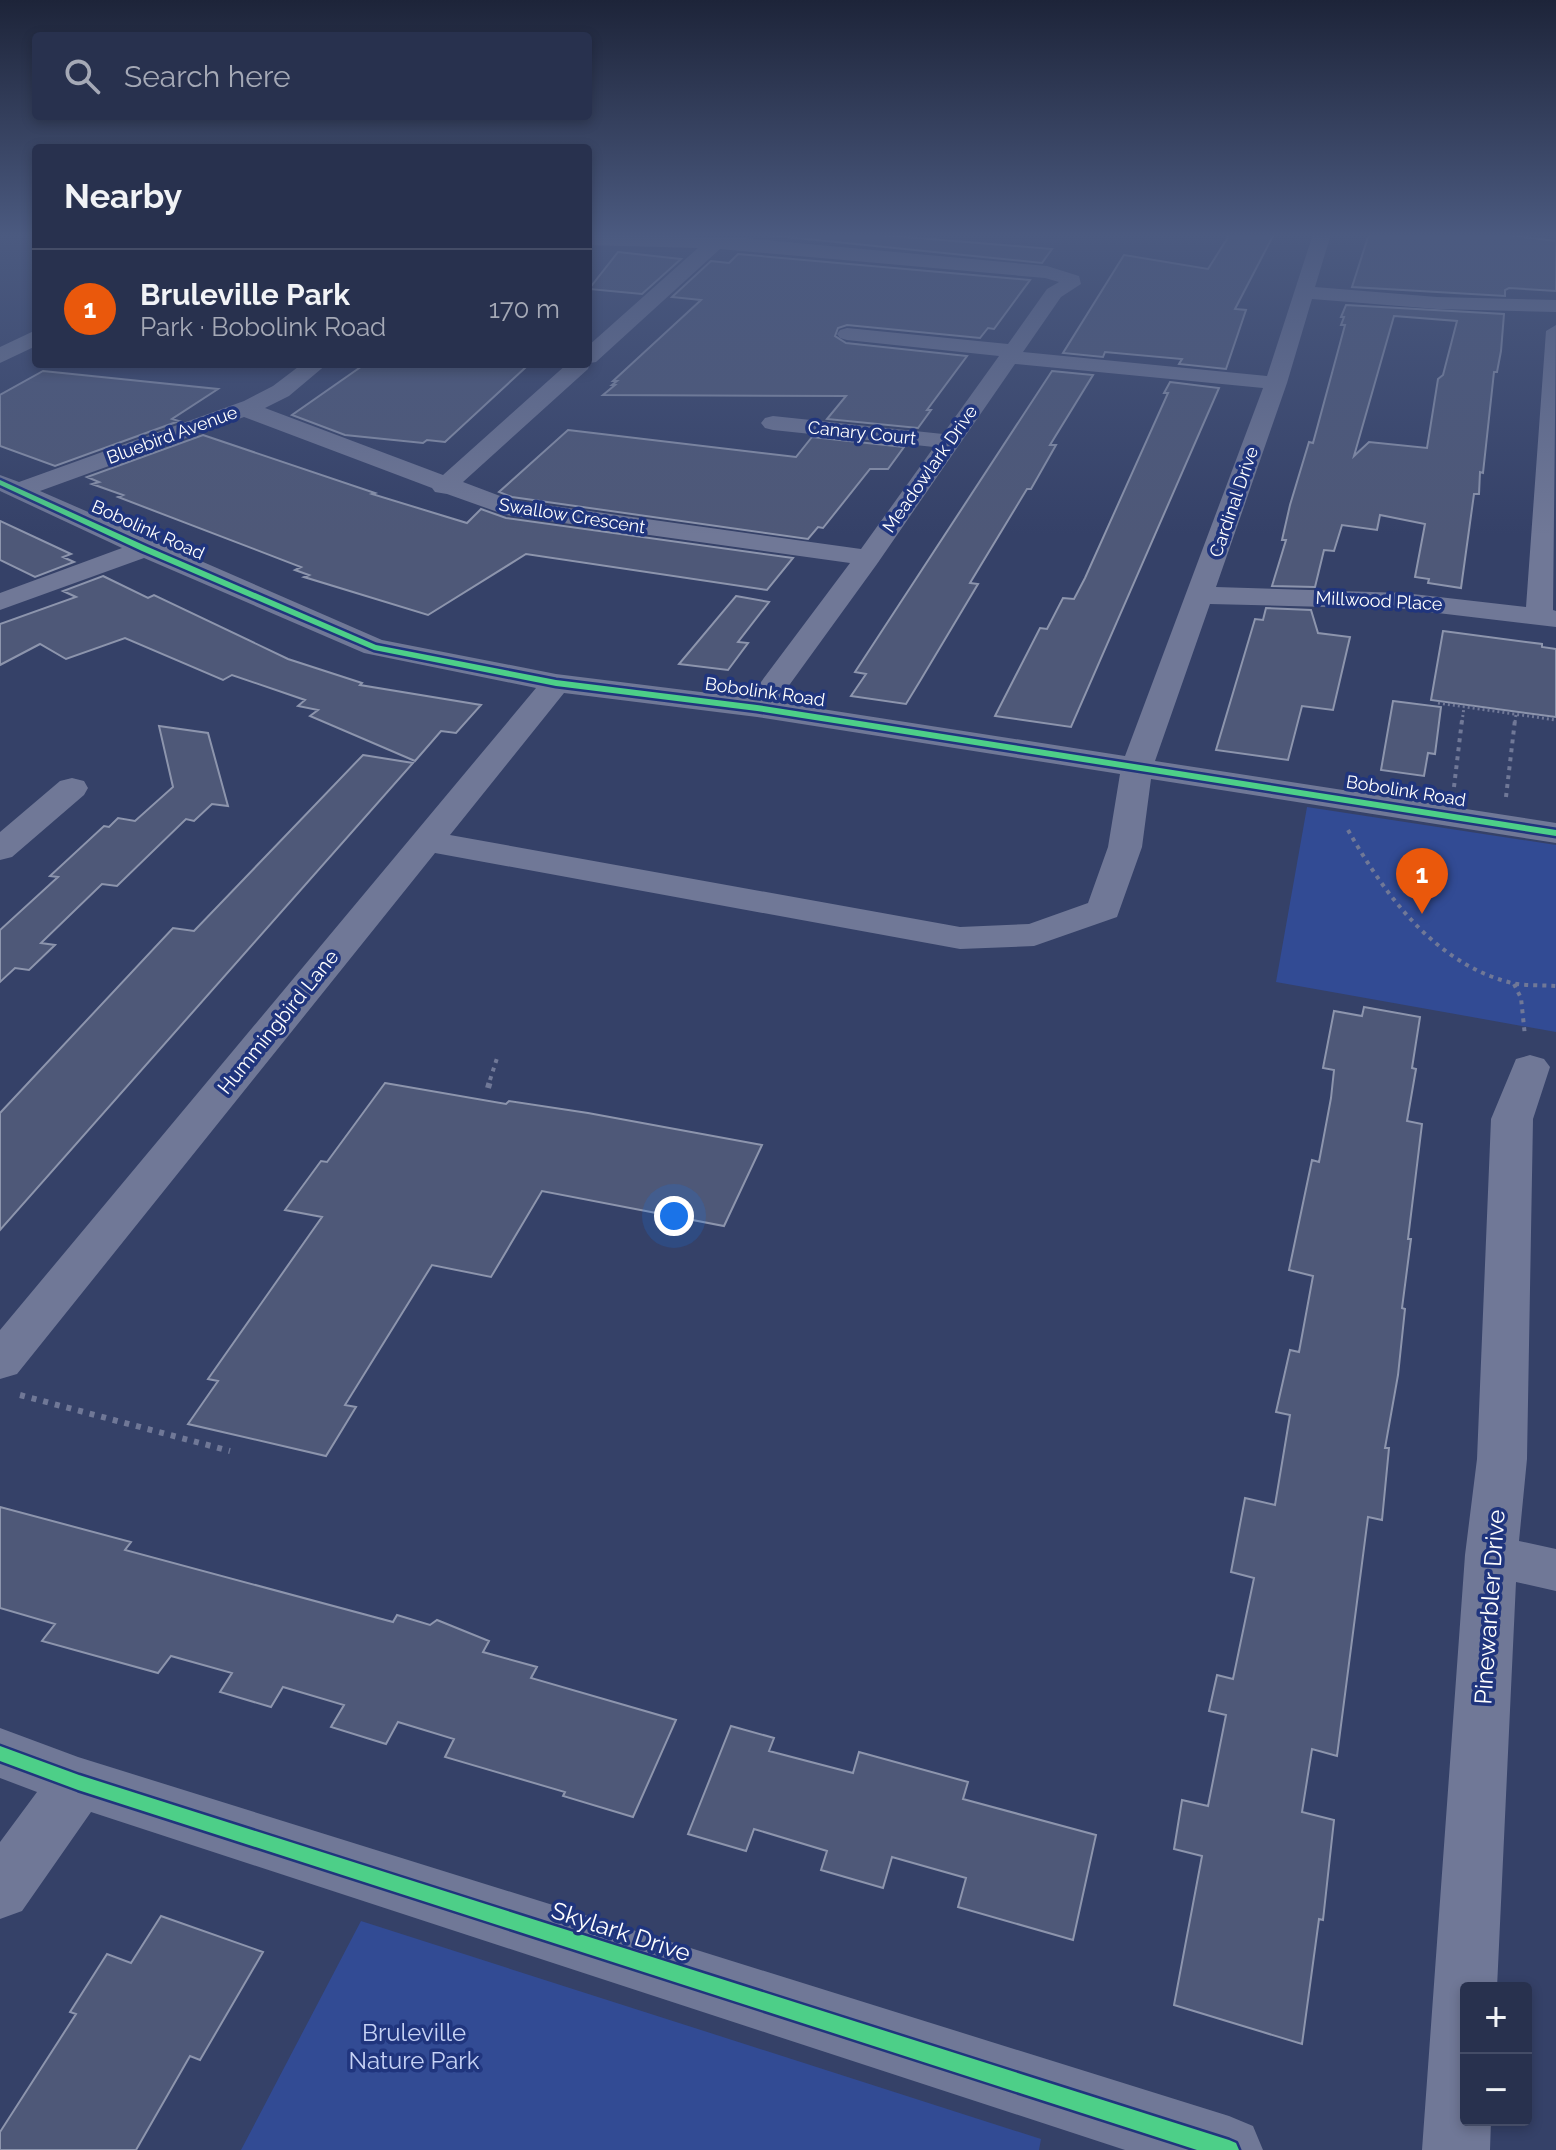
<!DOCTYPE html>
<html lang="en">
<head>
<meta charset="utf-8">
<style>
  :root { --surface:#28314e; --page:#343d58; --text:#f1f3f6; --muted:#a5a9b6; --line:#444c66; --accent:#ea580c }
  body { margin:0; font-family:Raleway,sans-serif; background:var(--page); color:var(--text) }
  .controls { position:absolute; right:24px; bottom:24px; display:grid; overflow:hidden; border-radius:8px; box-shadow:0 4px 12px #0003 }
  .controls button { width:72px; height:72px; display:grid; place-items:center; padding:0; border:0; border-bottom:2px solid var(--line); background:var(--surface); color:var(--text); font:40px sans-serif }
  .you { position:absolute; left:674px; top:1216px; width:28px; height:28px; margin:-20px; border:6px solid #fff; border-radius:50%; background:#1a73e8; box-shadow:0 0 0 12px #1a73e833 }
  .badge { display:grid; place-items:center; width:52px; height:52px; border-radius:50%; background:var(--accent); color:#fff; font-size:26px; font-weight:700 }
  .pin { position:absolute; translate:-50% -66px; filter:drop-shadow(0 2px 4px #0008) }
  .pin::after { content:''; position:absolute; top:42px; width:28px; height:24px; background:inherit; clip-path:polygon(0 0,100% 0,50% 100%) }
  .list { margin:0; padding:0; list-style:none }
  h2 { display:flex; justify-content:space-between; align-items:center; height:104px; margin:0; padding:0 32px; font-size:34px }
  h2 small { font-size:26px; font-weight:400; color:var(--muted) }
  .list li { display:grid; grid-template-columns:52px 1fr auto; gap:24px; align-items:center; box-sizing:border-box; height:120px; padding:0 32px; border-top:2px solid var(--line) }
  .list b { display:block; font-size:30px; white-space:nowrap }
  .list p { margin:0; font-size:26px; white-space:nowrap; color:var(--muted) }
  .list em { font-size:26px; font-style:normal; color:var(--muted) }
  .icon { flex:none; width:44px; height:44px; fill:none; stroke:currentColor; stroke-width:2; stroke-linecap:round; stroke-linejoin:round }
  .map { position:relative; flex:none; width:1556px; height:2150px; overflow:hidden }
  .search { position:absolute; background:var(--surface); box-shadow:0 4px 12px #0003; left:32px; top:32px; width:560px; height:88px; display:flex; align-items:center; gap:20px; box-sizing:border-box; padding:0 28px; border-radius:8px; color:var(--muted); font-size:30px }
  .panel { position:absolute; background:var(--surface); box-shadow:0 4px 12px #0003; left:32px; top:144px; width:560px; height:224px; border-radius:8px }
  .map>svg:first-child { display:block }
  .green { fill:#324b94 }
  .building { fill:#4e5878; stroke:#8d95ad; stroke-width:2; fill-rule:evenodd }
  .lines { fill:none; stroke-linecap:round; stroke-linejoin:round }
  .path-far2 { stroke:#707897; stroke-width:3; stroke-dasharray:2 3; stroke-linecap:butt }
  .path-far1 { stroke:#707897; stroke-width:4; stroke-dasharray:4 5; stroke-linecap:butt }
  .path { stroke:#707897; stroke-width:6; stroke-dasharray:5 7; stroke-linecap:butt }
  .minor { fill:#707897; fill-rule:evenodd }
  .major { fill:#6f7895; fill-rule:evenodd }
  .cycleway-casing { stroke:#20357d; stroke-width:5 }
  .cycleway { fill:#4dcf88; fill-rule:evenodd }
  .labels { text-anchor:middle; stroke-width:7; stroke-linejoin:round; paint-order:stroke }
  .far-street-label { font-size:18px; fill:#fff; stroke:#20357d }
  .street-label { font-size:20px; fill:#fff; stroke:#20357d }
  .near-street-label { font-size:24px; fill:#fff; stroke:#20357d }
  .near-park-label { font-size:24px; fill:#c6d2f5; stroke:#20357d }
</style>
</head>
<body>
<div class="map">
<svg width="1556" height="2150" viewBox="0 0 1556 2150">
  <rect width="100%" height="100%" fill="#354168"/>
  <!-- green -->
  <path class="green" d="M1307,807L1556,845V1032L1276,982Z
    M361,1921L1041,2139L1039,2150H241Z"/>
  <!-- building -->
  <path class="building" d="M757,234H869L1052,249L1042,263Z
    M1230,234H1274L1235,309L1246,310L1226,369L1179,364L1182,359L1105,352L1103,357L1063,353L1124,255L1208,269Z
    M1369,234H1501L1556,241V291L1509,288L1505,290V296L1352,287Z
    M618,252L681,259L642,294L589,289Z
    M738,254L1030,280L994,329L988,328L980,338L847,325L838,328L835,336L846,343L967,356L927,410H931L918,428L827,419L846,396L603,395L615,385H612L617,381H613L701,300L672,297L711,261L729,263Z
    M1346,305L1504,314L1501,351L1497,372H1494L1483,473L1480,472L1479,494H1474L1461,588L1428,583L1429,579L1415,577L1425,524L1380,515L1377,530L1342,525L1334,551L1324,550L1315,587L1272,586L1286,540H1282L1290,505L1309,442L1313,443L1345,325H1341L1344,317H1341ZM1394,316L1457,321L1443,375L1438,379L1427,448L1369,442L1354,456Z
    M365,364H490L526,367L445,442L427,440L423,443L345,435L292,415Z
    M43,371L218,389L172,419L179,421L55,466L0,446V395Z
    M1052,371L1093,375L1050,445H1056L1031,489H1027L970,583L978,584L920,681L906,704L851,696L866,674L855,672Z
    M1170,382L1219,388L1071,727L995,716L1040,628L1047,629L1063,598L1074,599L1085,578L1168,393H1164Z
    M568,430L796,457L812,437L904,447L888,469H870L823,528L818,527L808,539L512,497L499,492Z
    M203,435L375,493L372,494L467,523L481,509L506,518L793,558L767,590L526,554L428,615L304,577L309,575L295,570L301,567L118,497L123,495L92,484L99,482L87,477Z
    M0,521L71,554L63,557L74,562L35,577L0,560Z
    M103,576L148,598L154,595L288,659L362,683L360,685L481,705L456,733L441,731L415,761L310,716L318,710L298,706L305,700L232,675L223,680L125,638L66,659L40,644L0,665V624L76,597L63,591Z
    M736,596L769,602L738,642L748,643L728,670L679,664Z
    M1266,608L1311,610L1318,633L1350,637L1333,710L1302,706L1288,760L1216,750L1255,619L1263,620Z
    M1443,631L1542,644V647L1556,649V717L1431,700Z
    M1393,701L1441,707L1435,754L1428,753L1424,776L1381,770Z
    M159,726L208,733L228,806L212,804L194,821L186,819L117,886L102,884L41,943L55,945L29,970L15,968L0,982V930L58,877L50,876L104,826L109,827L118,818L135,821L173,787Z
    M363,755L413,763L0,1230V1113L173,928L194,931Z
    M1364,1007L1420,1017L1412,1068L1416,1069L1407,1121L1422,1124L1408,1239H1411L1402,1308L1405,1309L1398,1375L1385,1448H1389L1382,1520L1368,1517L1337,1756L1312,1749L1302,1812L1334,1820L1323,1920L1319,1919L1302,2044L1174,2005L1202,1856L1174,1849L1182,1800L1208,1806L1226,1715L1209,1711L1217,1675L1233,1679L1254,1578L1231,1572L1245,1498L1275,1505L1290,1415L1276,1412L1290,1350L1299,1352L1313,1276L1289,1270L1312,1160L1319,1162L1331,1098L1334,1070L1323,1068L1334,1011L1362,1016Z
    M385,1083L506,1104L509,1101L588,1113L762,1145L724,1226L542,1191L491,1277L432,1265L345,1405L356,1407L326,1456L188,1424L218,1381L208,1379L322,1217L285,1210L321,1161L327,1162Z
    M0,1507L131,1542L125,1550L393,1622L397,1615L430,1625L437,1620L489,1641L483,1652L537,1667L531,1678L676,1720L633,1817L563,1796L565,1792L445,1757L454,1739L398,1722L386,1744L331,1727L344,1705L283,1687L271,1707L220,1692L232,1673L171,1656L158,1673L42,1641L55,1624L0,1608Z
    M731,1726L774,1738L769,1751L853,1773L859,1752L968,1782L963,1799L1096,1835L1073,1940L958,1907L966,1878L892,1857L883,1888L821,1870L827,1851L754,1829L746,1851L688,1834Z
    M161,1916L263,1952L200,2060L190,2056L136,2150H0V2132L76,2014L70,2012L107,1954L131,1963Z"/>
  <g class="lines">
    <!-- path-far2 -->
    <path class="path-far2" d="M1438,703L1556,720
      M1462,722L1464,707
      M1515,722L1516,714"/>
    <!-- path-far1 -->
    <path class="path-far1" d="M1454,787L1462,720
      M1506,797L1515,720
      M1348,830C1385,895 1435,964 1512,983C1526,986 1542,985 1556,986
      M1514,984L1521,998L1525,1036
      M490,1080L498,1055"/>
    <!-- path -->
    <path class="path" d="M488,1088L491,1078
      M20,1395L230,1451"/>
    <!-- minor -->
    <path class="minor" d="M588,234L744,238L1047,266L1079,276L1081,284L1061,297L1023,352L1267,376L1313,234H1331L1315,287L1437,297L1556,300V312L1437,309L1312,299L1287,383L1216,587L1404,593L1526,607L1546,331L1556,325L1553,610L1556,611V627L1404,609L1210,604L1155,761L1556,823V843L1151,779L1142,847L1117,917L1034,946L960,949L435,853L17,1374L0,1379V1330L536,688L364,653L144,558L0,610V593L122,548L0,491V475L19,482L244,401L273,386L302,364H327L289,396L265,408L443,475L567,364H588V346L698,248L588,245ZM720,249L1045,278L1059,282L1047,289L1008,344L847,328L840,330L837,334L840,338L847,340L999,356L943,434L773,416L765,418L761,423L765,428L773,430L934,447L861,549L511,500L463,482L588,369L590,363L596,362ZM1015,364L1263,388L1125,756L777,702L877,564ZM244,417L432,488L435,492L447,494L506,515L850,563L749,698L556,674L382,640L40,491ZM564,693L757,717L1120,774L1108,847L1088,903L1029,924L960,927L450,835Z
      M72,778L84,781L88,788L84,795L12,857L0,860V832L60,781Z
      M1530,1055L1544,1059L1550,1067L1533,1119L1527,1459L1519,1541L1556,1549V1591L1516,1582L1497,1988H1466V2120H1491L1490,2150H1422L1465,1555L1477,1459L1491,1119L1516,1059Z
      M0,1728L78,1757L1229,2116L1253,2126L1263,2150H1125L91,1812L22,1911L0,1919V1842L37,1792L0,1778Z"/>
    <!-- major -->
    <path class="major" d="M36,330V346L0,363V347Z"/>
    <!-- cycleway casing -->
    <g class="cycleway-casing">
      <path id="cycleway" d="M0,480L148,547L376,645L556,680L757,705L1556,830V836L757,711L556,686L374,650L142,551L0,485Z
        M0,1746L79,1775L1229,2140L1236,2143L1239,2150H1197L78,1790L0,1761Z"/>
    </g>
    <!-- cycleway -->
    <use href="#cycleway" class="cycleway"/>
  </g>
  <!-- sky -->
  <linearGradient id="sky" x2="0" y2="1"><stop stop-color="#1d2439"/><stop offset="0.44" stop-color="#4b5a80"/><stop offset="1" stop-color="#4b5a80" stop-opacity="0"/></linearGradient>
  <rect width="1556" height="535" fill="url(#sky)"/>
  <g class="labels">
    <!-- far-street labels -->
    <g class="far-street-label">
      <text transform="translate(862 433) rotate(6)" y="6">Canary Court</text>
      <text transform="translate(172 435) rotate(-20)" y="6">Bluebird Avenue</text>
      <text transform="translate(930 469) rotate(-55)" y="6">Meadowlark Drive</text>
      <text transform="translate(1234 502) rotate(-71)" y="6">Cardinal Drive</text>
      <text transform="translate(572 516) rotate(9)" y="6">Swallow Crescent</text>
      <text transform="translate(148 530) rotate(24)" y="6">Bobolink Road</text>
      <text transform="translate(1379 601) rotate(3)" y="6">Millwood Place</text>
      <text transform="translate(765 692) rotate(8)" y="6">Bobolink Road</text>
      <text transform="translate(1406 791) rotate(9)" y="6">Bobolink Road</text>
    </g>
    <!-- street labels -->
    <g class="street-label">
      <text transform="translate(278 1022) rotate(-51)" y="7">Hummingbird Lane</text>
    </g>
    <!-- near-street labels -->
    <g class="near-street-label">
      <text transform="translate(1490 1607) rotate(-86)" y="8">Pinewarbler Drive</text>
      <text transform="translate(621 1932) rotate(18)" y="8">Skylark Drive</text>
    </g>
    <!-- near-park labels -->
    <g class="near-park-label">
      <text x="414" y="2041">Bruleville<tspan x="414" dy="28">Nature Park</tspan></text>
    </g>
  </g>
</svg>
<div class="controls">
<button>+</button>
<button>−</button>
</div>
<div class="you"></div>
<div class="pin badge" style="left:1422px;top:914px">1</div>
<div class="search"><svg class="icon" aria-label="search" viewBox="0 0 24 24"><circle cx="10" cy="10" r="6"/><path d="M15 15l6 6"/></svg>Search here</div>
<section class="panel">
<h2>Nearby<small></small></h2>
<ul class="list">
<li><span class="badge">1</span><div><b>Bruleville Park</b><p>Park · Bobolink Road</p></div><em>170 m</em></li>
</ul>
</section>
</div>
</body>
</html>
